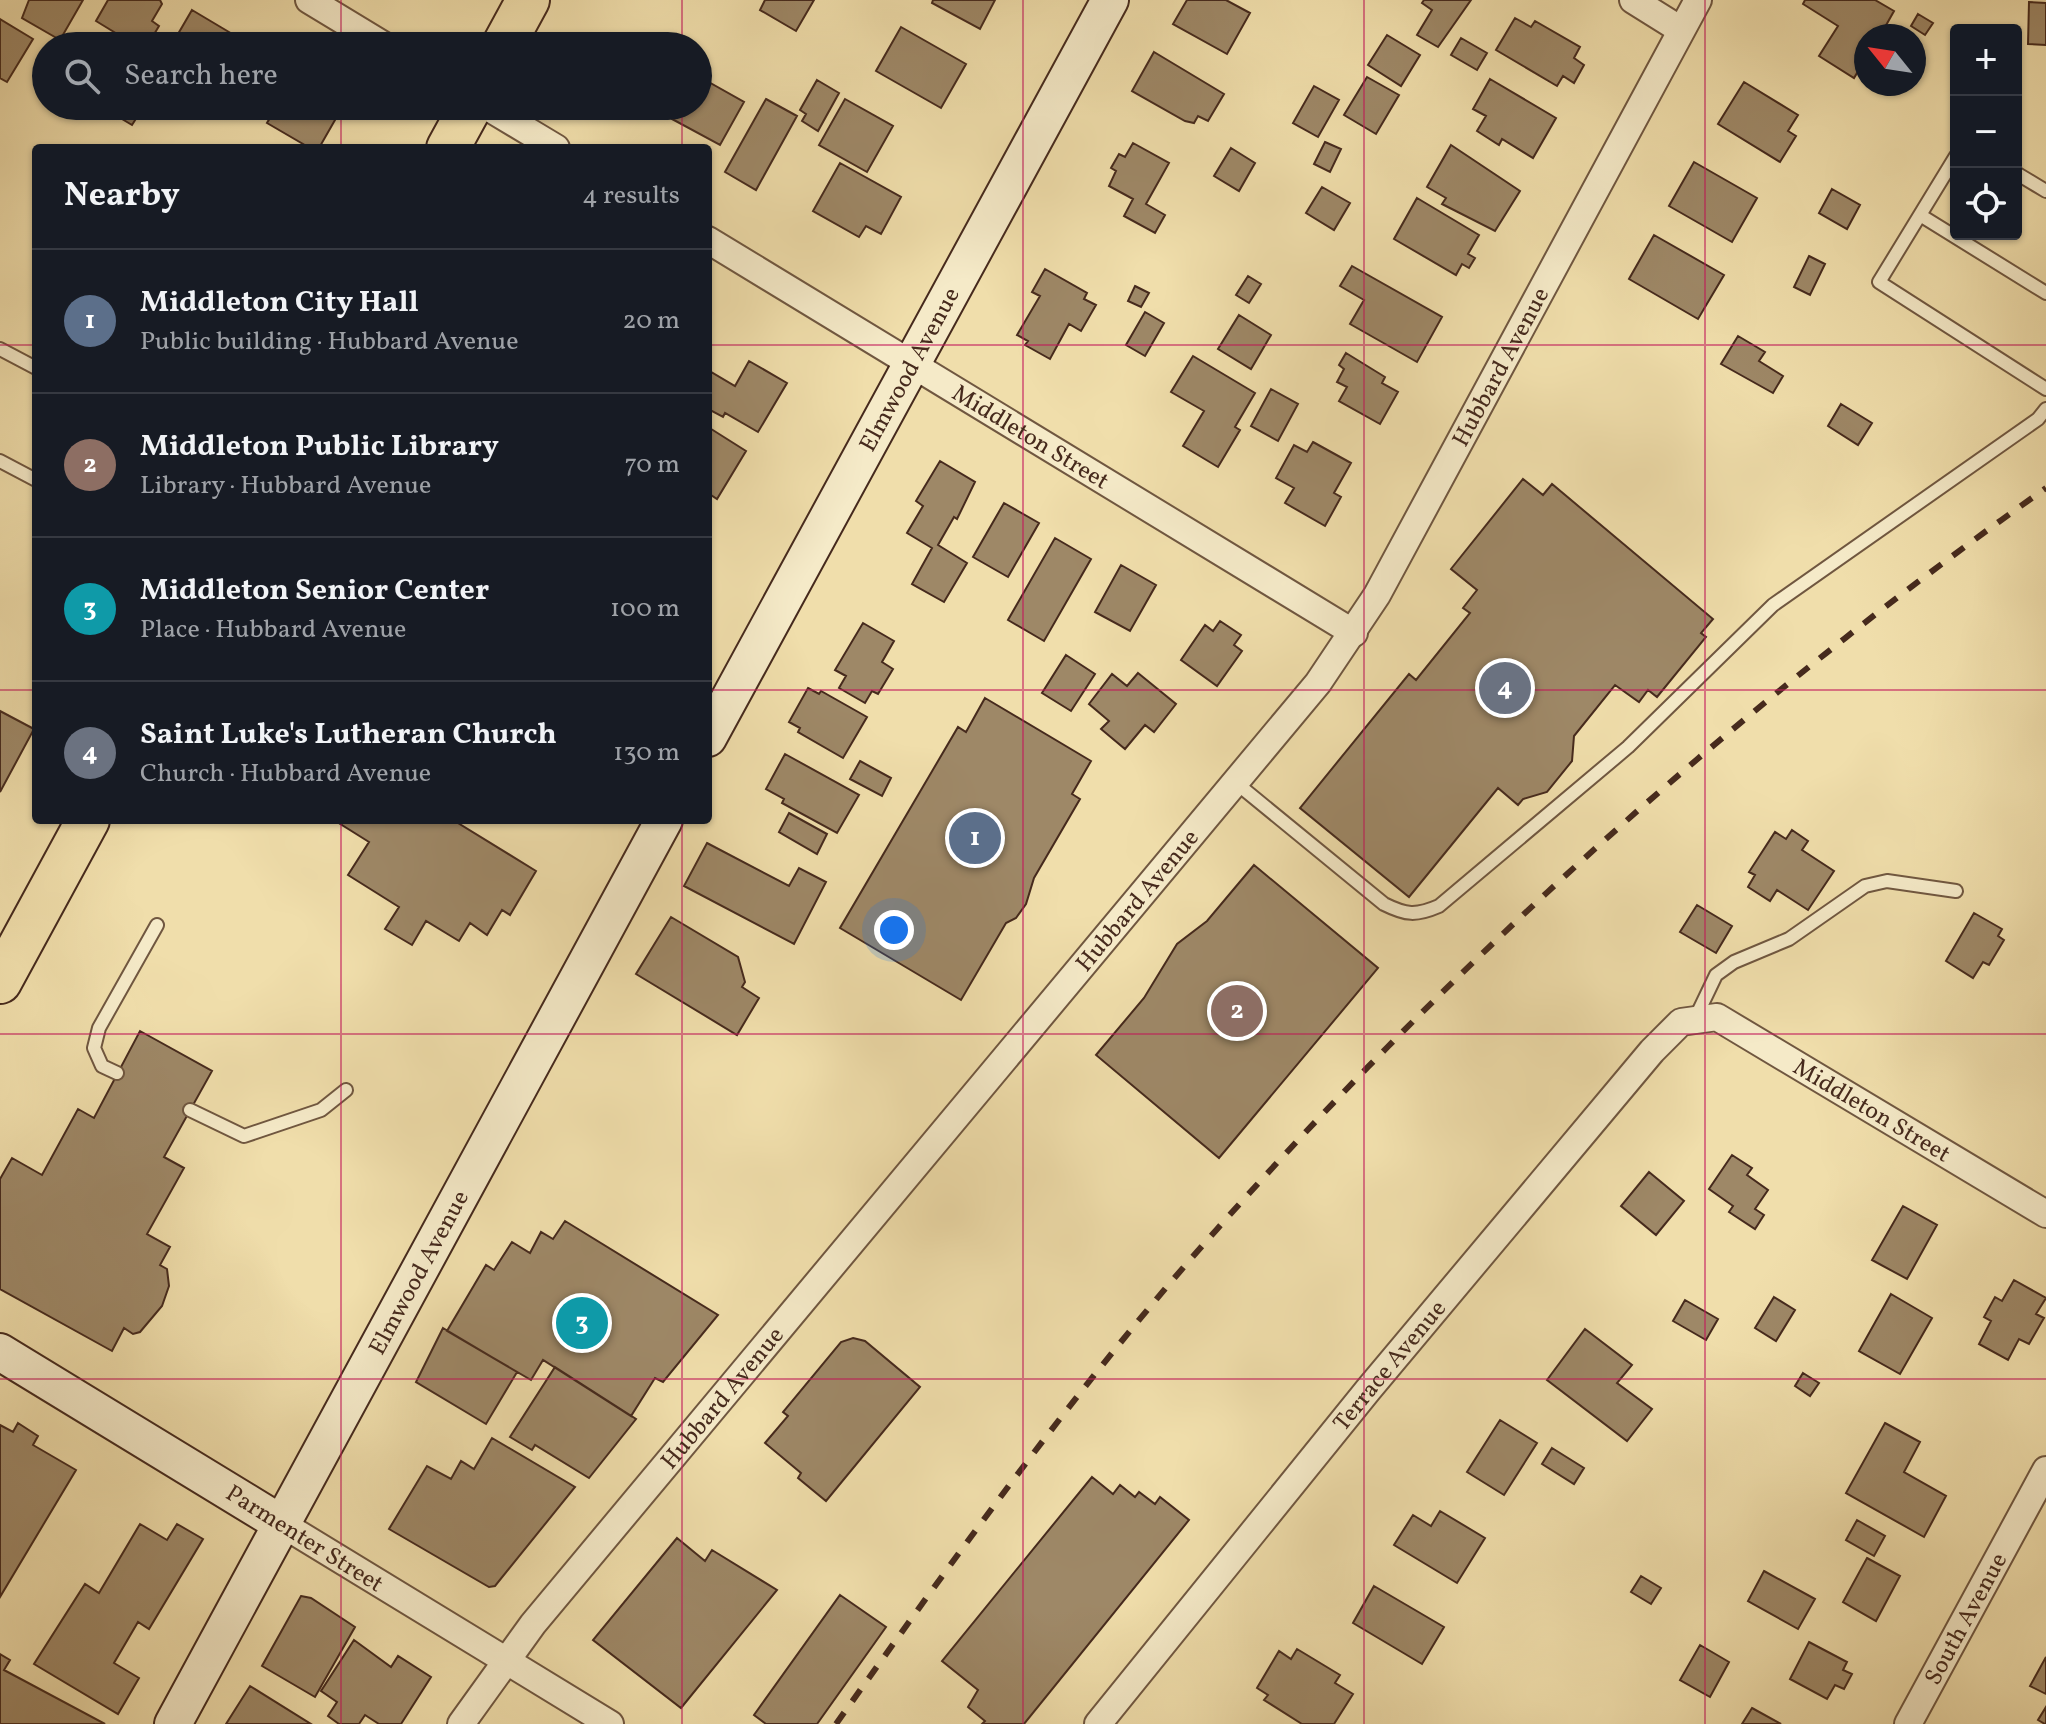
<!DOCTYPE html>
<html lang="en">
<head>
<meta charset="utf-8">
<style>
  :root { --surface:#171b24; --page:#242831; --text:#f1f3f6; --muted:#9ea1a6; --line:#363941; --accent:#7c3aed }
  body { margin:0; font-family:Vollkorn,serif; background:var(--page); color:var(--text) }
  .controls { position:absolute; right:24px; top:24px; display:grid; overflow:hidden; border-radius:8px; box-shadow:0 2px 6px #0004 }
  .controls button { width:72px; height:72px; display:grid; place-items:center; padding:0; border:0; border-bottom:2px solid var(--line); background:var(--surface); color:var(--text); font:40px sans-serif }
  .compass { position:absolute; left:1854px; top:24px; width:72px; height:72px; border-radius:50%; background:var(--surface); box-shadow:0 2px 6px #0004; rotate:300deg }
  .you { position:absolute; left:894px; top:930px; width:28px; height:28px; margin:-20px; border:6px solid #fff; border-radius:50%; background:#1a73e8; box-shadow:0 0 0 12px #1a73e833 }
  .badge { display:grid; place-items:center; width:52px; height:52px; border-radius:50%; background:var(--accent); color:#fff; font-size:26px; font-weight:700 }
  .pin { position:absolute; translate:-50% -50%; border:4px solid #fff; box-shadow:0 2px 8px #0006 }
  .list { margin:0; padding:0; list-style:none }
  h2 { display:flex; justify-content:space-between; align-items:center; height:104px; margin:0; padding:0 32px; font-size:34px }
  h2 small { font-size:26px; font-weight:400; color:var(--muted) }
  .list li { display:grid; grid-template-columns:52px 1fr auto; gap:24px; align-items:center; box-sizing:border-box; height:144px; padding:0 32px; border-top:2px solid var(--line) }
  .list b { display:block; font-size:30px; white-space:nowrap }
  .list p { margin:0; font-size:26px; white-space:nowrap; color:var(--muted) }
  .list em { font-size:26px; font-style:normal; color:var(--muted) }
  .icon { flex:none; width:44px; height:44px; fill:none; stroke:currentColor; stroke-width:2; stroke-linecap:round; stroke-linejoin:round }
  .map { position:relative; flex:none; width:2046px; height:1724px; overflow:hidden }
  .search { position:absolute; background:var(--surface); box-shadow:0 2px 6px #0004; left:32px; top:32px; width:680px; height:88px; display:flex; align-items:center; gap:20px; box-sizing:border-box; padding:0 28px; border-radius:44px; color:var(--muted); font-size:30px }
  .panel { position:absolute; background:var(--surface); box-shadow:0 2px 6px #0004; left:32px; top:144px; width:680px; height:680px; border-radius:8px }
  .map>svg:first-child { display:block }
  .building { fill:#9e8867; stroke:#462a1d; stroke-width:2 }
  .lines { fill:none; stroke-linecap:round; stroke-linejoin:round }
  .lane-casing { stroke:#705740; stroke-width:16 }
  .street-casing { stroke:#705740; stroke-width:30 }
  .secondary-casing { stroke:#462a1d; stroke-width:40 }
  .primary-casing { stroke:#462a1d; stroke-width:46 }
  .lane { stroke:#f5eac8; stroke-width:12 }
  .street { stroke:#f5eac8; stroke-width:26 }
  .secondary { stroke:#f5eac8; stroke-width:36 }
  .primary { stroke:#f0deab; stroke-width:42 }
  .rail { stroke:#462a1d; stroke-width:6; stroke-dasharray:14 14; stroke-linecap:butt }
  .grid { fill:none; stroke:#c2185b; stroke-width:2; stroke-opacity:0.55 }
  .labels { text-anchor:middle; stroke-width:7; stroke-linejoin:round; paint-order:stroke }
  .street-label { font-size:24px; fill:#462a1d; stroke:#f5eac8 }
</style>
</head>
<body>
<div class="map">
<svg width="2046" height="1724" viewBox="0 0 2046 1724">
  <rect width="100%" height="100%" fill="#f0deab"/>
  <filter id="stains"><feTurbulence type="fractalNoise" baseFrequency=".0025" numOctaves="4"/><feColorMatrix values="0 0 0 0 .2 0 0 0 0 .09 0 0 0 0 .02 0 0 0 .5 -.17"/></filter>
  <radialGradient id="worn" r=".72"><stop offset=".6" stop-color="#630" stop-opacity="0"/><stop offset="1" stop-color="#630" stop-opacity=".3"/></radialGradient>
  <!-- building -->
  <path class="building" d="M83,0L60,40L22,18L29,0Z
    M108,0H160L162,4L152,21L159,26L147,46H137L96,21Z
    M765,0H814L796,31L760,10Z
    M933,0H995L980,29L932,3Z
    M1187,0H1226L1250,13L1227,54L1173,24Z
    M1424,0H1471L1438,47L1417,35L1432,10L1422,3Z
    M1805,0H1875L1894,11L1880,36H1866V58L1854,78L1819,56L1838,26L1803,4Z
    M2029,2L2046,3V45L2028,44Z
    M192,10L239,38L234,46H171Z
    M1918,14L1933,23L1925,35L1911,26Z
    M1515,18L1531,27L1535,21L1580,47L1574,58L1584,65L1574,83L1563,76L1557,86L1496,50Z
    M0,19L33,39L7,82L0,78Z
    M901,27L966,64L941,108L876,71Z
    M1387,35L1420,55L1401,86L1368,65Z
    M1461,38L1487,53L1477,70L1451,55Z
    M599,39L608,44L611,40L621,46H595Z
    M1154,52L1224,94L1208,121L1198,116L1194,123L1185,121L1132,91Z
    M698,76L744,102L720,145L672,119L679,106H698Z
    M1367,77L1399,95L1376,134L1344,115Z
    M1490,79L1556,118L1533,158L1502,139L1499,145L1477,131L1486,116L1473,109Z
    M817,80L839,93L818,131L802,121L806,114L800,110Z
    M1744,82L1798,115L1788,131L1796,136L1780,162L1718,124Z
    M1314,86L1339,100L1318,137L1293,123Z
    M766,99L797,116L756,190L725,172Z
    M845,99L893,126L867,172L819,145Z
    M110,106H144L132,125L107,110Z
    M240,106H260L255,114Z
    M277,106H343L319,148H310L267,123Z
    M609,106H634L628,117Z
    M1325,142L1341,149L1330,172L1314,164Z
    M1133,143L1169,163L1146,204L1165,215L1155,233L1124,216L1133,199L1109,186L1116,171L1111,168L1119,154L1125,157Z
    M1451,145L1520,191L1495,231L1442,204L1446,198L1427,187Z
    M1231,148L1255,163L1239,191L1214,176Z
    M1694,162L1757,198L1732,242L1669,206Z
    M840,163L901,197L881,234L866,226L859,237L813,211Z
    M1322,187L1350,203L1334,230L1306,213Z
    M1832,189L1860,205L1847,229L1819,213Z
    M1417,198L1479,235L1468,254L1475,258L1469,268L1462,264L1456,275L1394,239Z
    M1654,235L1724,275L1698,319L1629,279Z
    M1809,256L1825,264L1810,295L1794,287Z
    M1352,266L1442,317L1417,362L1350,324L1364,300L1340,286Z
    M1045,269L1087,293L1084,299L1096,305L1081,331L1069,324L1050,359L1025,345L1028,341L1017,335L1040,296L1032,292Z
    M1248,276L1261,284L1249,303L1236,295Z
    M1135,286L1149,293L1141,307L1128,301Z
    M1145,312L1164,323L1145,356L1126,345Z
    M1239,315L1271,335L1251,369L1218,349Z
    M1738,336L1765,352L1759,361L1783,376L1773,393L1721,364Z
    M1346,353L1385,377L1382,383L1398,392L1380,424L1339,401L1347,387L1337,382L1344,369L1339,365Z
    M1193,356L1255,393L1235,427L1240,430L1218,467L1183,446L1204,411L1171,392Z
    M749,361L787,383L758,432L725,413L723,417L708,409L711,372L735,386Z
    M1271,389L1298,404L1278,441L1251,426Z
    M1841,404L1872,423L1858,445L1828,426Z
    M708,427L746,451L717,499L708,493Z
    M1313,442L1351,463L1334,493L1341,497L1325,526L1285,503L1294,488L1276,478L1294,445L1307,452Z
    M940,461L975,482L957,519L954,517L938,545L967,563L944,602L912,584L932,548L907,533L923,506L916,501Z
    M1523,479L1543,495L1552,484L1713,619L1701,633L1706,637L1657,697L1648,690L1639,702L1615,685L1574,736L1572,761L1547,792L1523,799L1518,805L1498,788L1409,897L1300,808L1409,674L1416,680L1470,613L1463,608L1477,590L1451,569Z
    M1004,503L1039,523L1008,577L973,557Z
    M1055,538L1091,559L1044,641L1008,620Z
    M1121,565L1156,585L1130,631L1095,612Z
    M1220,621L1241,635L1234,645L1242,651L1217,686L1181,660L1205,625L1213,631Z
    M863,623L894,641L882,662L893,669L878,694L872,691L865,703L839,688L846,676L835,670Z
    M1066,655L1095,674L1071,711L1042,693Z
    M1138,673L1176,704L1154,732L1145,725L1125,749L1101,729L1109,721L1089,704L1112,674L1127,686Z
    M808,688L819,694L821,691L867,717L843,758L798,732L800,728L789,722Z
    M985,698L1091,761L1072,794L1080,799L1034,878L1026,904L1016,918L1006,923L961,1000L840,928L958,727L966,732Z
    M0,711L34,729L0,792Z
    M785,754L859,795L837,833L782,803L784,799L766,789Z
    M860,761L891,778L882,796L850,779Z
    M789,813L827,834L817,854L779,832Z
    M334,820H453L536,871L510,915L502,910L487,935L470,923L459,941L426,921L412,945L385,929L399,907L348,875L369,842Z
    M1792,830L1808,841L1802,850L1834,871L1808,910L1777,890L1770,901L1748,887L1755,875L1749,872L1775,832L1786,839Z
    M707,843L789,886L799,868L826,882L794,944L684,886Z
    M1254,865L1378,968L1219,1158L1096,1055L1144,998L1177,944L1207,921Z
    M1697,905L1732,926L1716,953L1680,932Z
    M1974,913L2002,929L1998,936L2004,940L1989,965L1983,962L1973,978L1946,961Z
    M671,917L738,957L745,982L742,987L759,998L737,1035L636,974Z
    M140,1031L212,1071L164,1157L184,1168L147,1234L170,1247L160,1265L167,1269L169,1286L162,1306L140,1332L133,1334L124,1328L112,1351L0,1289V1179L12,1158L42,1175L78,1109L94,1118Z
    M1732,1155L1752,1168L1747,1175L1768,1190L1755,1209L1764,1215L1755,1229L1729,1212L1733,1206L1709,1189Z
    M1649,1172L1684,1201L1656,1235L1621,1206Z
    M1903,1206L1937,1225L1907,1279L1872,1260Z
    M565,1221L718,1315L663,1382L655,1378L631,1416L543,1360L531,1380L447,1331L486,1265L494,1270L512,1242L530,1253L541,1232L553,1239Z
    M2014,1280L2046,1298L2036,1314L2044,1318L2029,1344L2019,1339L2008,1360L1979,1344L1991,1321L1984,1317L1995,1297L2002,1301Z
    M1891,1294L1932,1318L1900,1374L1859,1351Z
    M1774,1297L1795,1310L1776,1341L1755,1328Z
    M1685,1300L1718,1319L1706,1340L1673,1321Z
    M443,1328L517,1372L486,1424L416,1382Z
    M1585,1329L1632,1365L1617,1383L1652,1409L1627,1441L1547,1380Z
    M853,1338L865,1341L920,1387L826,1501L798,1478L801,1473L765,1443L788,1416L783,1412L841,1342Z
    M555,1367L636,1419L589,1478L535,1445L532,1450L510,1437Z
    M1803,1373L1819,1383L1810,1396L1795,1386Z
    M1500,1420L1537,1443L1504,1495L1467,1472Z
    M18,1423L38,1436L33,1445L76,1470L0,1597V1425L13,1432Z
    M1885,1423L1920,1442L1904,1472L1946,1496L1924,1537L1846,1493Z
    M492,1438L575,1487L495,1586L489,1587L389,1529L427,1466L451,1479L461,1461L474,1469Z
    M1552,1448L1584,1468L1574,1484L1542,1464Z
    M1092,1477L1113,1494L1120,1485L1135,1497L1139,1492L1155,1504L1160,1497L1189,1520L1024,1724H982L985,1721L968,1707L978,1690L942,1661Z
    M1440,1511L1485,1538L1457,1583L1394,1545L1413,1515L1431,1526Z
    M1857,1520L1885,1536L1874,1556L1846,1540Z
    M140,1524L167,1540L177,1524L203,1539L149,1629L138,1622L114,1663L139,1678L118,1714L34,1664L85,1584L99,1593Z
    M677,1538L705,1561L712,1550L777,1590L681,1708L593,1640Z
    M1867,1558L1900,1576L1876,1621L1843,1602Z
    M1764,1571L1815,1599L1798,1629L1748,1601Z
    M1641,1576L1661,1588L1651,1604L1631,1592Z
    M1374,1586L1444,1627L1422,1664L1353,1623Z
    M840,1595L886,1627L817,1724H766L754,1715Z
    M301,1596L311,1598L355,1627L315,1697L262,1666Z
    M354,1640L391,1667L398,1656L431,1677L401,1724H379L365,1715L359,1724H339L328,1716L337,1702L321,1691Z
    M1809,1642L1847,1662L1843,1670L1852,1674L1844,1689L1835,1685L1827,1699L1790,1679Z
    M1700,1645L1729,1662L1710,1697L1680,1680Z
    M1297,1649L1340,1675L1335,1683L1353,1694L1334,1724H1302L1264,1700L1268,1695L1257,1688L1279,1651L1291,1659Z
    M0,1654L10,1660L4,1670L105,1724H0Z
    M2046,1657V1694L2030,1686Z
    M250,1686L311,1724H226Z
    M2046,1707V1724H2045L2038,1720Z
    M1752,1708L1781,1724H1742Z"/>
  <g class="lines">
    <!-- lane casing -->
    <g class="lane-casing">
      <path id="lane" d="M1956,156L1879,282L2046,389
        M2016,173L2046,191
        M1920,215L2046,293
        M0,349L36,368
        M0,461L36,480
        M1235,782L1384,904C1406,915 1416,916 1439,906L1628,747L1773,605L2038,419L2046,409
        M1694,1021L1716,975L1734,962L1789,939L1865,886L1887,881L1956,891
        M117,1073L102,1066L94,1048L99,1028L157,925
        M190,1110L244,1136L321,1110L346,1090"/>
    </g>
    <!-- street casing -->
    <g class="street-casing">
      <g id="street">
        <path d="M309,0L385,46"/>
        <path d="M1633,0L1681,30"/>
        <path d="M486,106L556,148"/>
        <path id="s1" d="M708,240L1354,633"/>
        <path d="M282,1524L610,1724"/>
        <path id="s2" d="M461,1724L533,1624L1318,683L1377,595L1698,0"/>
        <path id="s3" d="M1098,1724L1368,1390L1652,1051L1681,1022L1717,1017L2046,1214"/>
        <path id="s4" d="M1908,1724L2046,1470"/>
      </g>
    </g>
    <!-- secondary casing -->
    <g class="secondary-casing">
      <g id="secondary">
        <path id="s5" d="M708,738L1110,0"/>
        <path d="M0,1352L282,1524"/>
        <path id="s6" d="M173,1724L664,820"/>
      </g>
    </g>
    <!-- primary casing -->
    <g class="primary-casing">
      <path id="primary" d="M503,46L528,0
        M448,148L471,106
        M0,982L88,820"/>
    </g>
    <!-- lane -->
    <use href="#lane" class="lane"/>
    <!-- street -->
    <use href="#street" class="street"/>
    <!-- secondary -->
    <use href="#secondary" class="secondary"/>
    <!-- primary -->
    <use href="#primary" class="primary"/>
    <!-- rail -->
    <path class="rail" d="M836,1724C953,1560 1070,1396 1203,1245C1453,961 1737,707 2046,488"/>
  </g>
  <!-- grid -->
  <path class="grid" d="M341,0V46M682,0V46M1023,0V1724M1364,0V1724M1705,0V1724M341,106V148M682,106V148M0,345H36M708,345H2046M0,690H36M708,690H2046M341,820V1724M682,820V1724M0,1034H2046M0,1379H2046"/>
  <g class="labels">
    <!-- street labels -->
    <g class="street-label">
      <text dy="8" stroke="none"><textPath href="#s2" startOffset="1714">Hubbard Avenue</textPath></text>
      <text dy="8" stroke="none"><textPath href="#s5" startOffset="420">Elmwood Avenue</textPath></text>
      <text dy="8" stroke="none"><textPath href="#s1" startOffset="378">Middleton Street</textPath></text>
      <text dy="8" stroke="none"><textPath href="#s2" startOffset="1066">Hubbard Avenue</textPath></text>
      <text dy="8" stroke="none"><textPath href="#s3" startOffset="1130">Middleton Street</textPath></text>
      <text dy="8" stroke="none"><textPath href="#s6" startOffset="514">Elmwood Avenue</textPath></text>
      <text dy="8" stroke="none"><textPath href="#s3" startOffset="462">Terrace Avenue</textPath></text>
      <text dy="8" stroke="none"><textPath href="#s2" startOffset="418">Hubbard Avenue</textPath></text>
      <text transform="translate(305 1538) rotate(32)" y="8">Parmenter Street</text>
      <text dy="8" stroke="none"><textPath href="#s4" startOffset="120">South Avenue</textPath></text>
    </g>
  </g>
  <rect width="100%" height="100%" filter="url(#stains)"/>
  <rect width="100%" height="100%" fill="url(#worn)"/>
</svg>
<div class="controls">
<button>+</button>
<button>−</button>
<button><svg class="icon" aria-label="locate" viewBox="0 0 24 24"><circle cx="12" cy="12" r="6"/><path d="M12 2v4M12 18v4M2 12h4M18 12h4"/></svg></button>
</div>
<svg class="compass" viewBox="-18 -18 36 36"><path d="M0-13l5 13h-10z" fill="#e53935"/><path d="M0 13l5-13h-10z" fill="#9ea1a6"/></svg>
<div class="you"></div>
<div class="pin badge" style="left:975px;top:838px;background:#5c6f8a">1</div>
<div class="pin badge" style="left:1237px;top:1011px;background:#8d6e63">2</div>
<div class="pin badge" style="left:582px;top:1323px;background:#0f9aa8">3</div>
<div class="pin badge" style="left:1505px;top:688px;background:#6b7280">4</div>
<div class="search"><svg class="icon" aria-label="search" viewBox="0 0 24 24"><circle cx="10" cy="10" r="6"/><path d="M15 15l6 6"/></svg>Search here</div>
<section class="panel">
<h2>Nearby<small>4 results</small></h2>
<ul class="list">
<li><span class="badge" style="background:#5c6f8a">1</span><div><b>Middleton City Hall</b><p>Public building · Hubbard Avenue</p></div><em>20 m</em></li>
<li><span class="badge" style="background:#8d6e63">2</span><div><b>Middleton Public Library</b><p>Library · Hubbard Avenue</p></div><em>70 m</em></li>
<li><span class="badge" style="background:#0f9aa8">3</span><div><b>Middleton Senior Center</b><p>Place · Hubbard Avenue</p></div><em>100 m</em></li>
<li><span class="badge" style="background:#6b7280">4</span><div><b>Saint Luke's Lutheran Church</b><p>Church · Hubbard Avenue</p></div><em>130 m</em></li>
</ul>
</section>
</div>
</body>
</html>
